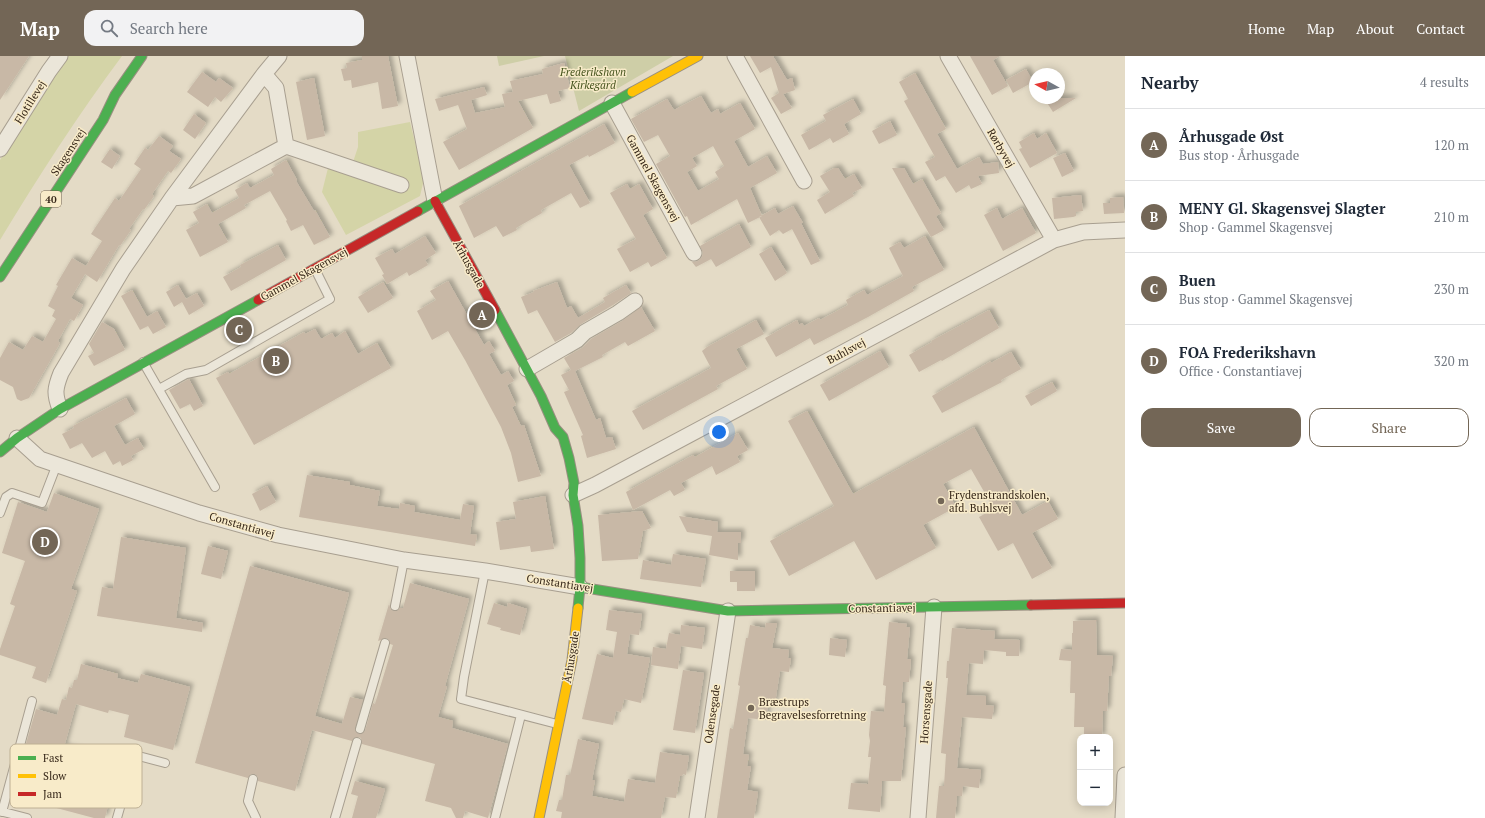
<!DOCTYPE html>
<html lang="en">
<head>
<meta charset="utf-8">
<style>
  :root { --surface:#fff; --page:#f2f2f3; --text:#1f2937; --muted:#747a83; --line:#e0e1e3; --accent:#736656 }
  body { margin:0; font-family:"PT Serif",serif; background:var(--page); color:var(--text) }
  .controls { position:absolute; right:12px; bottom:12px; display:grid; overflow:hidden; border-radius:8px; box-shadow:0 2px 10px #0003 }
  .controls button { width:36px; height:36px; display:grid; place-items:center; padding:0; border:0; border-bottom:1px solid var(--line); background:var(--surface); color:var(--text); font:20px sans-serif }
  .compass { position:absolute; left:1029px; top:12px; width:36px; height:36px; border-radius:50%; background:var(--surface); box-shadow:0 2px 10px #0003; rotate:278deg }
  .you { position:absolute; left:719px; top:376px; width:14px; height:14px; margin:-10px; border:3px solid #fff; border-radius:50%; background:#1a73e8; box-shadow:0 0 0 6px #1a73e833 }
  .badge { display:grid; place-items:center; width:26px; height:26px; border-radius:50%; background:var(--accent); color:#fff; font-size:13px; font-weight:700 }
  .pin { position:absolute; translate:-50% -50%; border:2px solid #fff; box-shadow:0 1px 4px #0006 }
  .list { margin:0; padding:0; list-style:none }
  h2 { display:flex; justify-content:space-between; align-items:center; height:52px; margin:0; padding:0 16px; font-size:17px }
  h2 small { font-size:13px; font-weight:400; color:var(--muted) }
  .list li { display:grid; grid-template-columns:26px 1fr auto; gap:12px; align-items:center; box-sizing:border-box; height:72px; padding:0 16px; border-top:1px solid var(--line) }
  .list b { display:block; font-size:15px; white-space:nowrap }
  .list p { margin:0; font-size:13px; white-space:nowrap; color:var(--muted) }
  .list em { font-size:13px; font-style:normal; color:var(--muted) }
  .actions { display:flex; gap:8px; padding:12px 16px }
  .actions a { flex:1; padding:9px 0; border:1px solid var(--accent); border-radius:12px; text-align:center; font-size:14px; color:var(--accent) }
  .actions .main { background:var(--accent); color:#fff }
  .icon { flex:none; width:22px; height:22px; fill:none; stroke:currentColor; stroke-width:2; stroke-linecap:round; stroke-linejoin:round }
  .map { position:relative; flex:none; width:1125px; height:762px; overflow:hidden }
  header { display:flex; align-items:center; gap:24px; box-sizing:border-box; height:56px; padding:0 20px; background:var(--accent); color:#fff }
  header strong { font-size:19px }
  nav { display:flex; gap:22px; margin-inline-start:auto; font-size:14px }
  .search { width:280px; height:36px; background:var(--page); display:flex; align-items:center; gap:10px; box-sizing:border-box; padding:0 14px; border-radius:12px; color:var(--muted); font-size:15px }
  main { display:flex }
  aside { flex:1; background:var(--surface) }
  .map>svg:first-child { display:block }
  .green { fill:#d4d4a7 }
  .cemetery { fill:#cecea7 }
  .building { fill:#c8b8a6; fill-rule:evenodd; filter:url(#shadow) }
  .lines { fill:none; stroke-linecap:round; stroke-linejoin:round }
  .lane-casing { stroke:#a89f90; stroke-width:10 }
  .street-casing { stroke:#a89f90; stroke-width:17 }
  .fast-casing { stroke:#988f80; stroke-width:11 }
  .slow-casing { stroke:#988f80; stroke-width:11 }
  .jam-casing { stroke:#988f80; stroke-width:11 }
  .lane { stroke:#ebe6d9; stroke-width:8 }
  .street { stroke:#ebe6d9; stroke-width:15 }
  .fast { stroke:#4caf50; stroke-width:9 }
  .slow { stroke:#ffc107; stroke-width:9 }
  .jam { stroke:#c62828; stroke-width:9 }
  .poi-dot { fill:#736656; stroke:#f8ebc9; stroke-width:1.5 }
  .labels { text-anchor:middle; stroke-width:3; stroke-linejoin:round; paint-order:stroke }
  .shield { fill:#f8ebc9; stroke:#70624e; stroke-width:1 }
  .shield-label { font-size:10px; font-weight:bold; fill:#362719 }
  .park-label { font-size:11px; font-style:italic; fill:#46541e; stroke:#f8ebc9 }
  .street-label { font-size:11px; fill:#362719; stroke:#f8ebc9 }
  .poi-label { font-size:11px; fill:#362719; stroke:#f8ebc9; text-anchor:start }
  .key { fill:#f8ebc9; stroke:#beb094; stroke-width:1 }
  .key-label { font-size:11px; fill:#362719 }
</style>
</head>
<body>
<header>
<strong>Map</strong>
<div class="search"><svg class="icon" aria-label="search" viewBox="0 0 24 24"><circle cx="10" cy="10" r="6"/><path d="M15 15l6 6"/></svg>Search here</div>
<nav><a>Home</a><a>Map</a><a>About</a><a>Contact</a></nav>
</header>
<main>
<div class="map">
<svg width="1125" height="762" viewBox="0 0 1125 762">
  <defs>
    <filter id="shadow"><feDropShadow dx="3.5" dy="-3.5" stdDeviation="2" flood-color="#0004"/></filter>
  </defs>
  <rect width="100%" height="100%" fill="#e4dbc6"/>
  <!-- green -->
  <path class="green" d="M68,0H122C78,59 38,121 0,184V104L55,18Z
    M410,66L424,123L420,140L346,179L322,136L328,112L349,118L358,91V76Z"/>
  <!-- cemetery -->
  <path class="cemetery" d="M497,0H544L499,10Z
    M565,0H673L579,55Z"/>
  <!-- building -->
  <path class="building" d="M0,0H29L0,44Z
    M362,0H388L398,50L382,53L378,26L352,32L351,24L344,25L341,13L347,12L346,7L362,4Z
    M750,0H773L787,24L792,22L795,34L783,38L792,52L781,58L771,42L779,37L771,11L760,17Z
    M970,0H1000L993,4L1008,30L992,39Z
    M564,7L570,32L558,35L561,45L550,48L547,38L518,45L533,72L459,114L443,86L467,73L458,49L439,55L435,43L484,31L487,39L471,44L475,57L505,51L502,38L513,36L510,25L543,18L542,13Z
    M1026,13L1033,26L1013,37L1006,24Z
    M202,16L216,26L219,22L233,32L221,46L215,41L208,51L187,36Z
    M915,17L946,73L937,78L957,113L979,101L983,108L998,106L999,117L978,120L982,128L971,133L969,129L956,137L945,120L936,125L925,106L935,101L904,45L908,43L899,26Z
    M314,22L325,80L307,84L296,26Z
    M701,40L711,57L718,53L720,58L740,47L755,73L734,85L748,111L767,100L777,117L750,132L762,160L748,167L737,143L691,169L687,160L685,161L656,108L670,100L658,79L644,86L631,63L667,43L674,54ZM713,90L724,110L715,116L719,123L698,135L687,116L697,110L692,102Z
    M1044,42H1076L1053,56Z
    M853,43L861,58L844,68L849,78L833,87L830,82L809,94L801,79L826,65L823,59Z
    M194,58L206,67L195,83L183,74Z
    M890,65L897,79L879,88L872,75Z
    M604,68L615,87L589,101L588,99L569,109L590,147L580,152L571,137L541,154L542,157L516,172L517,174L503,181L496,170L474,182L459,150Z
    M1034,77L1037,83L1046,77L1057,97L1030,112L1019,93L1022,92L1019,86Z
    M159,80L173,90L169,95L181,103L171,117L168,115L152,138L154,140L144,154L143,153L129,173L131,174L120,190L119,189L97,226L85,218L71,242L83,249L74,265L70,263L58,285L60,287L29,342L21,345L17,343L13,331L0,324V302L9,286L23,294L32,280L43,286L56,263L52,260L55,254L48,250L58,230L56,229L72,202L86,210L102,185L91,178L115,142L119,145L141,113L134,108L145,92L148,94Z
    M110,93L120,100L112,113L101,106Z
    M1065,97L1074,115L1062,121L1053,102Z
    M286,104L297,124L296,125L314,155L315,154L330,181L314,189L303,169L291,175L286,165L287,164L270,135L244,149L246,152L218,168L228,186L200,201L186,174L199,167L193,156L207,148L212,157L239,142L235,134L247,127L250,132L274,119L271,113Z
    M834,112H838L845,123L854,118L862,132L852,137L854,140L825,158L817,144L830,136L820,120Z
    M892,112H904L913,128L922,123L941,157L936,160L944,174L931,181Z
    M627,128L630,133L639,128L653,153L643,159L667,202L651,211L648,206L630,216L617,193L636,183L610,137Z
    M1081,139L1083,155L1076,156V160L1073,161L1054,163L1052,142Z
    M1123,141L1124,157L1104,158L1103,147H1110V142Z
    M793,150L803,167H801L820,205L811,209L792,173L783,178L779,174L770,180L759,161L775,152L778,158Z
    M997,152L1002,163L1022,152L1036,177L1003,195L984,159Z
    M739,168L751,191L716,211L711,203L696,211L692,206L698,205L702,201L703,197L700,190Z
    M425,180L436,197L425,204L428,209L409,220L407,216L387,228L382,219L384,218L375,202L392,193L395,198Z
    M925,180L944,214L912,231L914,235L868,261L814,289L810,282L776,301L765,282L797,264L799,269L802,267L804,270L819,262L820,264L848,249L846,244L864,234L867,239L903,220L889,192L900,186L904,192Z
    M278,189L286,204L231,235L223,221L241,211L240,209Z
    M771,191L787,217L775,225L759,198Z
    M448,225L484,289L489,285L495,295L489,298L501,319L508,315L514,325L507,329L516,349L512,351L521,370L524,369L541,420L518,426L511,397L501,371L465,304L448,275L432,284L417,255L436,244L430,235Z
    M383,226L393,242L368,257L358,241Z
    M557,226L567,252L571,250L578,262L605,246L603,242L626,229L631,237L613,249L581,268L571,277L555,286L537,254L528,258L521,241L534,236L533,235Z
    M178,229L186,243L197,237L204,250L189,259L182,246L174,251L166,236Z
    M132,234L147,261L157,255L166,271L153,278L148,270L140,274L121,240Z
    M641,251L655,275L628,290L625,286L602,299L603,301L575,315L596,364L600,362L606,382L612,381L616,393L587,402L581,380L583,379L564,336L569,334L561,319L571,314L564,302L582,292L591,283L622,265Z
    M989,254L999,272L942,305L941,304L919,316L909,299L932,286L931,285Z
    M756,264L764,278L736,293L747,313L716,330L718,333L643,374L632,355L711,312L702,295L707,291Z
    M102,266L114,273L125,294L94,310L88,300L94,297L89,288Z
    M315,273L321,283L332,277L335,282L345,275L358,298L377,287L391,312L254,389L216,322L228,316L229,318L304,276L305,278Z
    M880,295L889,311L829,345L820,329Z
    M1011,296L1021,313L1001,324L1002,326L942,357L932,340L991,305V307Z
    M189,323L203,350L194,355L190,348L180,353L169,334Z
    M1052,326L1057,335L1031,350L1025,340Z
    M126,342L135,358L114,370L125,389L138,382L144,393L131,400L133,404L122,410L120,405L113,409L105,395L92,402L82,387L70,393L62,378L74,372L73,370Z
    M807,355L853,438L974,371L1022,459L1048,445L1058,463L1032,477L1052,512L1032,523L1013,487L998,495L979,461L994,453L971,413L943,428L956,451L923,469L936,492L876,524L854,485L789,520L770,485L834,450L788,365Z
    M738,377L748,394L737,400L740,406L716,419L712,410L681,427L685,434L674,440L670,434L633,454L626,436L693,399L695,401Z
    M307,419L350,426V429L380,435L377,450L399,453L400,447L415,450L414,456L460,464L463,448L474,450L470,478L477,479L475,490L299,461Z
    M267,430L276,446L260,455L252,438Z
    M54,437L99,453L71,533L77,535L46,627L32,622L36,611L0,599V593L15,550L10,548L25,505L2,497L18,446L47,456Z
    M545,440L554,493L531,496L530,490L500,494L496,466L516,463L513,446Z
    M642,455L651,472L643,475L638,503L602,505L598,459Z
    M679,460L718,466L717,476H741V487H738V504L709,499L712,480L687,476Z
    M121,481L186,492L176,562L203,567L202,576L97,560L102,531L113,533Z
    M208,490L228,495L221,523L201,518Z
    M673,498L706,503L701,531L640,523L643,504L671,509Z
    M250,510L349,537L315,660L342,668L350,641L363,644L355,672L356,676L359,678L363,677L365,675L373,647L375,648L393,589L390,588L389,584L386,582L378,585L389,548L391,554L394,555H397L400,552H403L410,527L469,543L445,630H447L438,661L453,665L452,672L508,688L488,762L465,755L463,762H456L451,752L425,745L435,708L362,688L361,682L358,681L354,682L352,685L312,674L295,735L258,725V721L255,718H251L248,722L195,707Z
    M730,515H755V535H737V526H730Z
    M494,547L507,551L508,547L527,553L520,579L500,574L501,572L487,568Z
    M609,554L642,558L639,579L630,578L627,598L650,602L641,647L624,643L621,656L616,655L613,669L582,663L597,598L613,602L617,576L606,574Z
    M1096,564L1097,599L1113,600L1111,620H1109L1107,655H1103L1102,681H1084V671H1074L1075,637H1070L1071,605L1059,604L1061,593L1072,594V577H1073V565Z
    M889,566L907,568L906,571H910L907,603H911L909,626H903L901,647H905L903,671H906L901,725H882L880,756L848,753L851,727L868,728L871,701H868L870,685L869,679L871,655L884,656L886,630L883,629Z
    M766,567H777L772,592L789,594L788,602H791L789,616L780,615L775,647H768L766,664L748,662L743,698L749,699L747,710H751L747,734L758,736L754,762H717L730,672L733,673L740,630L738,629L746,582H748L750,569L765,572Z
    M681,569L705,572L702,593L681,590L678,613L651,609L653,591L666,593L669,577L680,579Z
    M952,572L995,575L994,583L1020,584L1019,600H1006V596L984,594L983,608L969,607L966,639L986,640V649L994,650L992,663L962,661L957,712L981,714L979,732L963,730L962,740H957L955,762H936L939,730H944L946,698L941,697L948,622H946L947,605H949Z
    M830,582L847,584L845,601L829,599Z
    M81,608L118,618L117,622L138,627L141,618L190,631L173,694L124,681L129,659L109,654L108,657L76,648L64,691L100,701L98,706L105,708L97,737L109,740L108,744L109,745L105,762H94L15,741L23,698L36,653L57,659L62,643L66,644L69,631L72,632L74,624H77Z
    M683,614L704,617L695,677L673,674Z
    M578,683L599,688L592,724H595L592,740L624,746L628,723L655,727L660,696L689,700L686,719L683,718L682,720H680L676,742L665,741L661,762H561L562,756L556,755L559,744H562L566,719H570Z
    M355,725L385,733L376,762H352L358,740L351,738Z"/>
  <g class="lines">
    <!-- lane casing -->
    <g class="lane-casing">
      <path id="lane" d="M143,306L215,431
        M159,333L186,318L206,314L330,243L315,213
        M0,457L6,441L12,437L42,447L57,408
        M485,515L464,621L461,643L557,668
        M395,550L404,504
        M360,673L385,587
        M253,723L248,745L256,762
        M0,755L27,762
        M2,756L32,645
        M117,762L135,699L165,707
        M335,762L357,686
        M495,762L521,659"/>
    </g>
    <!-- street casing -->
    <g class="street-casing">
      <path id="street" d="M407,0L435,145
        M735,0L804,125
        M948,0L1054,184
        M612,47L694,197
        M286,90L401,129
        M0,93L49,15L60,0
        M172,142L193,140L286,90L276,32L264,18
        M527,313L577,284L585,276L618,257L635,245
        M60,353C54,338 55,332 61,317L123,213L172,142L264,18L279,0
        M17,382L40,403L199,457L278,479L404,504L485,515L580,531
        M573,439L595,429L1054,184L1083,176L1125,174
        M697,762L728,555
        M918,762L934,551
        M1123,762L1125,719"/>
    </g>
    <!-- fast casing -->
    <g class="fast-casing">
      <path id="fast" d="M418,155L632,36
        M0,221L103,64L115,39L142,0
        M495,254L541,340L555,372L563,381L569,402L574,427L573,439L578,470L580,502V531L578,552
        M0,396L17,382L60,353L258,244
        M580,531L728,555L1031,549"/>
    </g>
    <!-- slow casing -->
    <g class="slow-casing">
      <path id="slow" d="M632,36L698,0
        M539,762L572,604L578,552"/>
    </g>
    <!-- jam casing -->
    <g class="jam-casing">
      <path id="jam" d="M435,145L495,254
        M258,244L418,155
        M1031,549L1125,547"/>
    </g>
    <!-- lane -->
    <use href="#lane" class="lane"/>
    <!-- street -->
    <use href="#street" class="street"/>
    <!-- fast -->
    <use href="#fast" class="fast"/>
    <!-- slow -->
    <use href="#slow" class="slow"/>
    <!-- jam -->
    <use href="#jam" class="jam"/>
  </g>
  <!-- markers -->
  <g class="poi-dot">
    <circle cx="941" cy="445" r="4"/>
    <circle cx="751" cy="652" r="4"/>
  </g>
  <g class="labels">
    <!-- shield labels -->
    <rect class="shield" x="41" y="135" width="20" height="16" rx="3"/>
    <g class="shield-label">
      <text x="51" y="147">40</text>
    </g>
    <!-- park labels -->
    <g class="park-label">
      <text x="593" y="20">Frederikshavn<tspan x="593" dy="13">Kirkegård</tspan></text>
    </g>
    <!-- street labels -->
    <g class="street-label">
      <text transform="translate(30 46) rotate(-58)" y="4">Flotillevej</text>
      <text transform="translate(1001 92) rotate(60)" y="4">Rørbyvej</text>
      <text transform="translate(68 96) rotate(-57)" y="4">Skagensvej</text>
      <text transform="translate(653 122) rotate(61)" y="4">Gammel Skagensvej</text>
      <text transform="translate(469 208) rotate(61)" y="4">Århusgade</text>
      <text transform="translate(304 218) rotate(-29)" y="4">Gammel Skagensvej</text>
      <text transform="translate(846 295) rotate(-28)" y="4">Buhlsvej</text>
      <text transform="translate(242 469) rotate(16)" y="4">Constantiavej</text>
      <text transform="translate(560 527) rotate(9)" y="4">Constantiavej</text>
      <text transform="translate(882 552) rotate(-1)" y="4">Constantiavej</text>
      <text transform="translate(571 601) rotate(-81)" y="4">Århusgade</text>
      <text transform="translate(926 656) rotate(-86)" y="4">Horsensgade</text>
      <text transform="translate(712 658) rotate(-82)" y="4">Odensegade</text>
    </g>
    <!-- poi labels -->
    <g class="poi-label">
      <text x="949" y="443">Frydenstrandskolen,<tspan x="949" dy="13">afd. Buhlsvej</tspan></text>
      <text x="759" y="650">Bræstrups<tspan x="759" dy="13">Begravelsesforretning</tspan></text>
    </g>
  </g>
  <!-- legend -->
  <rect x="10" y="688" width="132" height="64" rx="6" class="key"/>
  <rect x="18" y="700" width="18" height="4" fill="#4caf50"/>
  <rect x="18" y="718" width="18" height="4" fill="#ffc107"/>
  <rect x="18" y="736" width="18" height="4" fill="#c62828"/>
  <g class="key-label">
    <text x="43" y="706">Fast</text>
    <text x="43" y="724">Slow</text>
    <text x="43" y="742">Jam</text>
  </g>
</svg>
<div class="controls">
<button>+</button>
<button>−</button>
</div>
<svg class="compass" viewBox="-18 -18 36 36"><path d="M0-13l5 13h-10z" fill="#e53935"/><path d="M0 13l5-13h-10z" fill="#747a83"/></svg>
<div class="you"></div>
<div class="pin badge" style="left:482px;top:259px">A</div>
<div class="pin badge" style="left:276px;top:305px">B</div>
<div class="pin badge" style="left:239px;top:274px">C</div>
<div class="pin badge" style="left:45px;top:486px">D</div>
</div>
<aside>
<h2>Nearby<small>4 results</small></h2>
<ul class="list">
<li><span class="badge">A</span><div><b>Århusgade Øst</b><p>Bus stop · Århusgade</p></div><em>120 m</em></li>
<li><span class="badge">B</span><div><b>MENY Gl. Skagensvej Slagter</b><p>Shop · Gammel Skagensvej</p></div><em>210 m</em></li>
<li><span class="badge">C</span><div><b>Buen</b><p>Bus stop · Gammel Skagensvej</p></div><em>230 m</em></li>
<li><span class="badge">D</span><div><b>FOA Frederikshavn</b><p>Office · Constantiavej</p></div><em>320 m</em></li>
</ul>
<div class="actions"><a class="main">Save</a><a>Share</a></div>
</aside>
</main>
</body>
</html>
